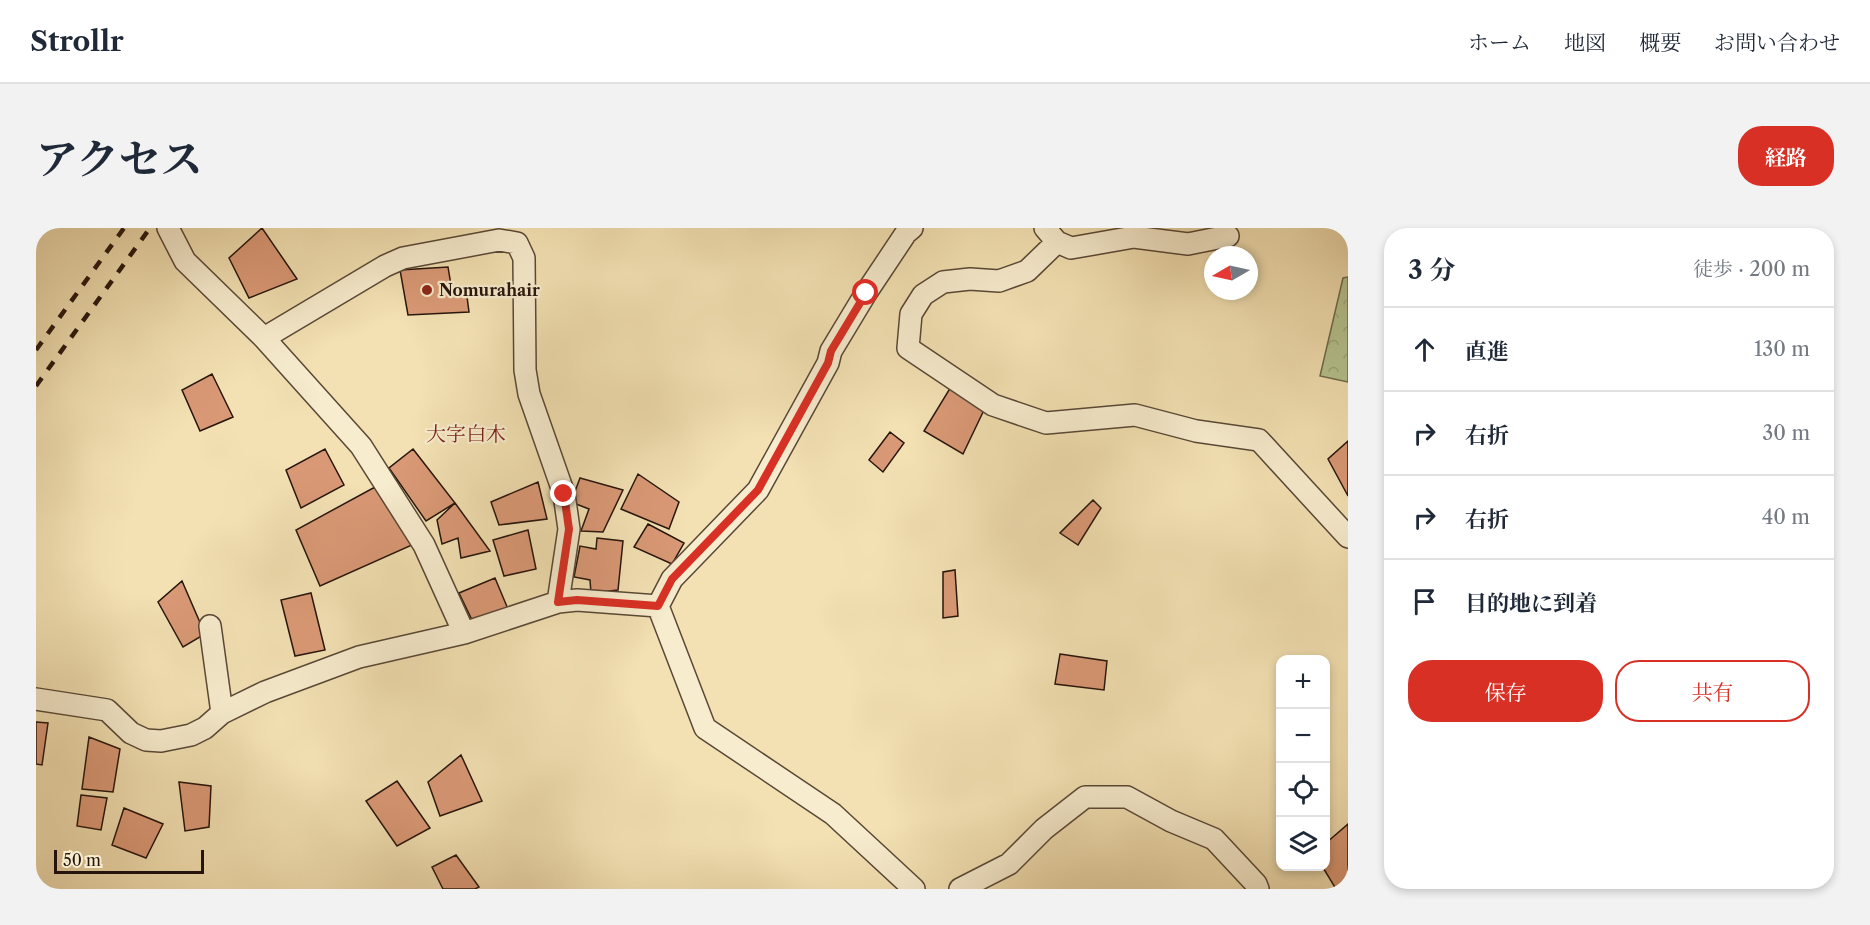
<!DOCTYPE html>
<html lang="ja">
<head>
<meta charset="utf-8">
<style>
  :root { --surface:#fff; --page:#f2f2f3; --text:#1f2937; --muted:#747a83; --line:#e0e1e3; --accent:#d93025 }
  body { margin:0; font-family:"Libre Caslon Text","Noto Serif JP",serif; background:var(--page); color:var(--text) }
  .controls { position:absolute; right:18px; bottom:18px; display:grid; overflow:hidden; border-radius:12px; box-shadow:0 3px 9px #0003 }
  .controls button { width:54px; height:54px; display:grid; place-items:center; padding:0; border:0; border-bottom:2px solid var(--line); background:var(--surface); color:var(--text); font:30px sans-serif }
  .compass { position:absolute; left:1168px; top:18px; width:54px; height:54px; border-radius:50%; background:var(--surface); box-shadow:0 3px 9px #0003; rotate:261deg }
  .scale { position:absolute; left:18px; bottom:15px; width:150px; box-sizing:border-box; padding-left:6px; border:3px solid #26150c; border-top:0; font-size:16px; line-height:21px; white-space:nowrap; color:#26150c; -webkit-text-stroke:4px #f7ecce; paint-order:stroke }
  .stop { position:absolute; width:18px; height:18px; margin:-14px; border:4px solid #d93025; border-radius:50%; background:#fff }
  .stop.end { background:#d93025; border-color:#fff; box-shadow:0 2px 6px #0008 }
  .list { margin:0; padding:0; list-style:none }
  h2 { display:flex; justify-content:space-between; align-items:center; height:78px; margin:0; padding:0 24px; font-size:26px }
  h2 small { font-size:20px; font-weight:400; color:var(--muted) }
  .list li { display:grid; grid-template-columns:39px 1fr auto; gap:18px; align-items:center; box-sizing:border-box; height:84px; padding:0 24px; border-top:2px solid var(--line) }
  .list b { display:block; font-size:22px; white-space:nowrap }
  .list em { font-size:20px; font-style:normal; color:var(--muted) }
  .actions { display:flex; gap:12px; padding:18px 24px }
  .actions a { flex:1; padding:14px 0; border:2px solid var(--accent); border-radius:24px; text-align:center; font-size:21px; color:var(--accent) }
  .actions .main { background:var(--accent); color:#fff }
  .icon { flex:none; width:33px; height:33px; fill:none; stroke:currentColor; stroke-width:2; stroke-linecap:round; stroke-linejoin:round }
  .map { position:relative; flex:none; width:1312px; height:661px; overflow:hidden; border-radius:24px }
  header { display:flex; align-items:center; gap:36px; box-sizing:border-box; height:84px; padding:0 30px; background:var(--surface); border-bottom:2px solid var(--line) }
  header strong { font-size:28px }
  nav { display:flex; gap:33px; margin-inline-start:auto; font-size:21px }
  .intro { display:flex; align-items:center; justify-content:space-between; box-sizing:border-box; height:144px; padding:0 36px }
  h1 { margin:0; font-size:42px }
  .button { padding:15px 27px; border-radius:24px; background:var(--accent); color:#fff; font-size:21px; font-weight:700 }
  main { display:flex; gap:36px; padding:0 36px }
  aside { flex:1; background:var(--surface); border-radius:24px; box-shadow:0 3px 9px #0003 }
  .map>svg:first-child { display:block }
  .forest { fill:url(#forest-crowns); stroke:#6e6c4e; stroke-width:1.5 }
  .building { fill:#da9976; stroke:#26150c; stroke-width:1.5 }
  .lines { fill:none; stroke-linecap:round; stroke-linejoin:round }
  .minor-casing { stroke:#594836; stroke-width:24 }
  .minor { stroke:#f7ecce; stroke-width:21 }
  .rail { stroke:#26150c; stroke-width:4.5; stroke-dasharray:10 10; stroke-linecap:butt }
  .route { stroke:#d93025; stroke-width:8 }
  .poi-dot { fill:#8f2418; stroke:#f7ecce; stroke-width:2 }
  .labels { text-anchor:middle; stroke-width:4.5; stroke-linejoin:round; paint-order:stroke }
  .poi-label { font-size:16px; font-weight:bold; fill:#26150c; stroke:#f7ecce; text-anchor:start }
  .quarter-label { font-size:20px; fill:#7a1f14; stroke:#f7ecce }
</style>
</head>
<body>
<header>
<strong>Strollr</strong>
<nav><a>ホーム</a><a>地図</a><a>概要</a><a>お問い合わせ</a></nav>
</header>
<div class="intro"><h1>アクセス</h1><a class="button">経路</a></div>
<main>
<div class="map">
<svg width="1312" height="661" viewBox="0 0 1312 661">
  <defs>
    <pattern id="forest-crowns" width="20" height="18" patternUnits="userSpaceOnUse" patternTransform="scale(1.5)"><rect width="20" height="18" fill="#b6c490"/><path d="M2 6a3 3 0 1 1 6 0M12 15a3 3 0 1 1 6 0" fill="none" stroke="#9ca87b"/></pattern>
  </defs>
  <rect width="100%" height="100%" fill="#f3e1b3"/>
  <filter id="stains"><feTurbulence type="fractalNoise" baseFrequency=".00333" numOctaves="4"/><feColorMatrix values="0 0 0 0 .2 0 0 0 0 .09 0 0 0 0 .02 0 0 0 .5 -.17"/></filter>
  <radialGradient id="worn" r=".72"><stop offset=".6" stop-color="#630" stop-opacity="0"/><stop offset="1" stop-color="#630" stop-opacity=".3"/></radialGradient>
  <!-- forest -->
  <path class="forest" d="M1312,49V154L1284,148L1307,50Z"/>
  <!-- building -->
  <path class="building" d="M226,0L261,51L213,70L193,30Z
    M412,39L416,63L430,61L433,84L372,87L364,42Z
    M176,146L197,189L164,203L146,162Z
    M916,157L948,182L927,226L888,203Z
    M854,204L868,215L847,244L833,232Z
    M1312,213V268L1292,231Z
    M289,221L308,257L265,280L250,242Z
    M377,221L419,275L390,293L353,240Z
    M602,246L643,274L633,301L585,281Z
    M544,250L587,262L567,304L545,303L553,281L535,274Z
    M502,254L511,291L463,297L455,274Z
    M339,259L376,317L284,358L260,302Z
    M1057,272L1065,280L1042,317L1024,305Z
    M419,275L454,323L425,330L422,310L406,316L401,292Z
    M612,296L648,315L636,336L598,319Z
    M492,302L500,341L468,348L457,312Z
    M561,310L587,313L582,362L555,365L554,352L538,349L544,318L560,321Z
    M919,342L922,388L907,390V344Z
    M459,350L472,381L437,394L423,365Z
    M146,353L169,406L147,419L122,374Z
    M275,365L289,422L259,428L245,372Z
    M1024,426L1071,433L1068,462L1019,456Z
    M0,494L12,495L6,537L0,536Z
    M53,509L84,521L77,564L46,561Z
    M425,527L446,573L404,588L392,554Z
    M361,553L394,600L361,618L330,573Z
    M143,554L175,558L173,599L149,603Z
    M45,567L71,570L65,602L41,598Z
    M88,580L127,596L110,630L76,617Z
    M1312,596V661H1300L1286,638H1290V615Z
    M420,627L443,659L439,661H407L396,639Z"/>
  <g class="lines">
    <!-- minor casing -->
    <g class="minor-casing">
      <path id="minor" d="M132,0L149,33L228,110L325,218L388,317L428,405
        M876,0L870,5L830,65L795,123L792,135L722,262L636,351L622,378L669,500L797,586L878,661
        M1009,0L1021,14L991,43L963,53L934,51L907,54L887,67L875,86L872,120L957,177L1010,195L1099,187L1160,203L1223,212L1312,309
        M1021,14L1035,20L1098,9L1152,16L1192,8
        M228,110L349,38L367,30L463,12L481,15L488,30L489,142L493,166L528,266L533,301L522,374
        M174,398L186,485
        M0,471L71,482L95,505L110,512L125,513L155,507L169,500L186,485L229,464L323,429L428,405L522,374L541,372L622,378
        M924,661L973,636L1008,601L1049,569H1091L1135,593L1178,611L1220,656L1222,661"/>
    </g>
    <!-- minor -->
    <use href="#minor" class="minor"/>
    <!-- rail -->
    <path class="rail" d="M0,122L88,0
      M0,158L114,0"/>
  </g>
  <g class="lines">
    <!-- route -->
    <path class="route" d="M528,266L533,301L522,374L541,372L622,378L636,351L722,262L792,135L795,123L830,65"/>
  </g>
  <!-- markers -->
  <circle class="poi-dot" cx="391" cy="62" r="6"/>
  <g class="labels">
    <!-- poi labels -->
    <g class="poi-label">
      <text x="403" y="68">Nomurahair</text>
    </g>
    <!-- quarter labels -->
    <g class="quarter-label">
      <text x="430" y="213">大字白木</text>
    </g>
  </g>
  <rect width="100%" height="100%" filter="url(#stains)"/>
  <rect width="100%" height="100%" fill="url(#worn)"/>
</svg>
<div class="controls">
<button>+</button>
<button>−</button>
<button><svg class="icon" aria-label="locate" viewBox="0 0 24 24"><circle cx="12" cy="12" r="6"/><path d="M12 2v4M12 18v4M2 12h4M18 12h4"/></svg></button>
<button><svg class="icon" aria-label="layers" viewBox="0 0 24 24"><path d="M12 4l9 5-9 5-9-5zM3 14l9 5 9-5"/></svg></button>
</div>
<svg class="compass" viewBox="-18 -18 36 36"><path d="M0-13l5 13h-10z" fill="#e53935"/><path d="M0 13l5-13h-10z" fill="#747a83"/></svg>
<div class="scale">50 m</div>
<div class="stop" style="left:830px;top:65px"></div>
<div class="stop end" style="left:528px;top:266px"></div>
</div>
<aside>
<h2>3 分<small>徒歩 · 200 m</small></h2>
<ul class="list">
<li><svg class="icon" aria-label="ahead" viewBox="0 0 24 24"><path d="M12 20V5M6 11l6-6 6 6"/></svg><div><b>直進</b></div><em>130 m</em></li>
<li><svg class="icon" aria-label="right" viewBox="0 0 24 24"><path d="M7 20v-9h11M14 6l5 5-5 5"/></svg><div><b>右折</b></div><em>30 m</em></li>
<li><svg class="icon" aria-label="right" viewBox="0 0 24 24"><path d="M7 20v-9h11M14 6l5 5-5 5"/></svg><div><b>右折</b></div><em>40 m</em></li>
<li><svg class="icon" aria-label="arrive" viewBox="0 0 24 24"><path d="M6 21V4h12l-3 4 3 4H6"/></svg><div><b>目的地に到着</b></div></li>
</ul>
<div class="actions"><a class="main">保存</a><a>共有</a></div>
</aside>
</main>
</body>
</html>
